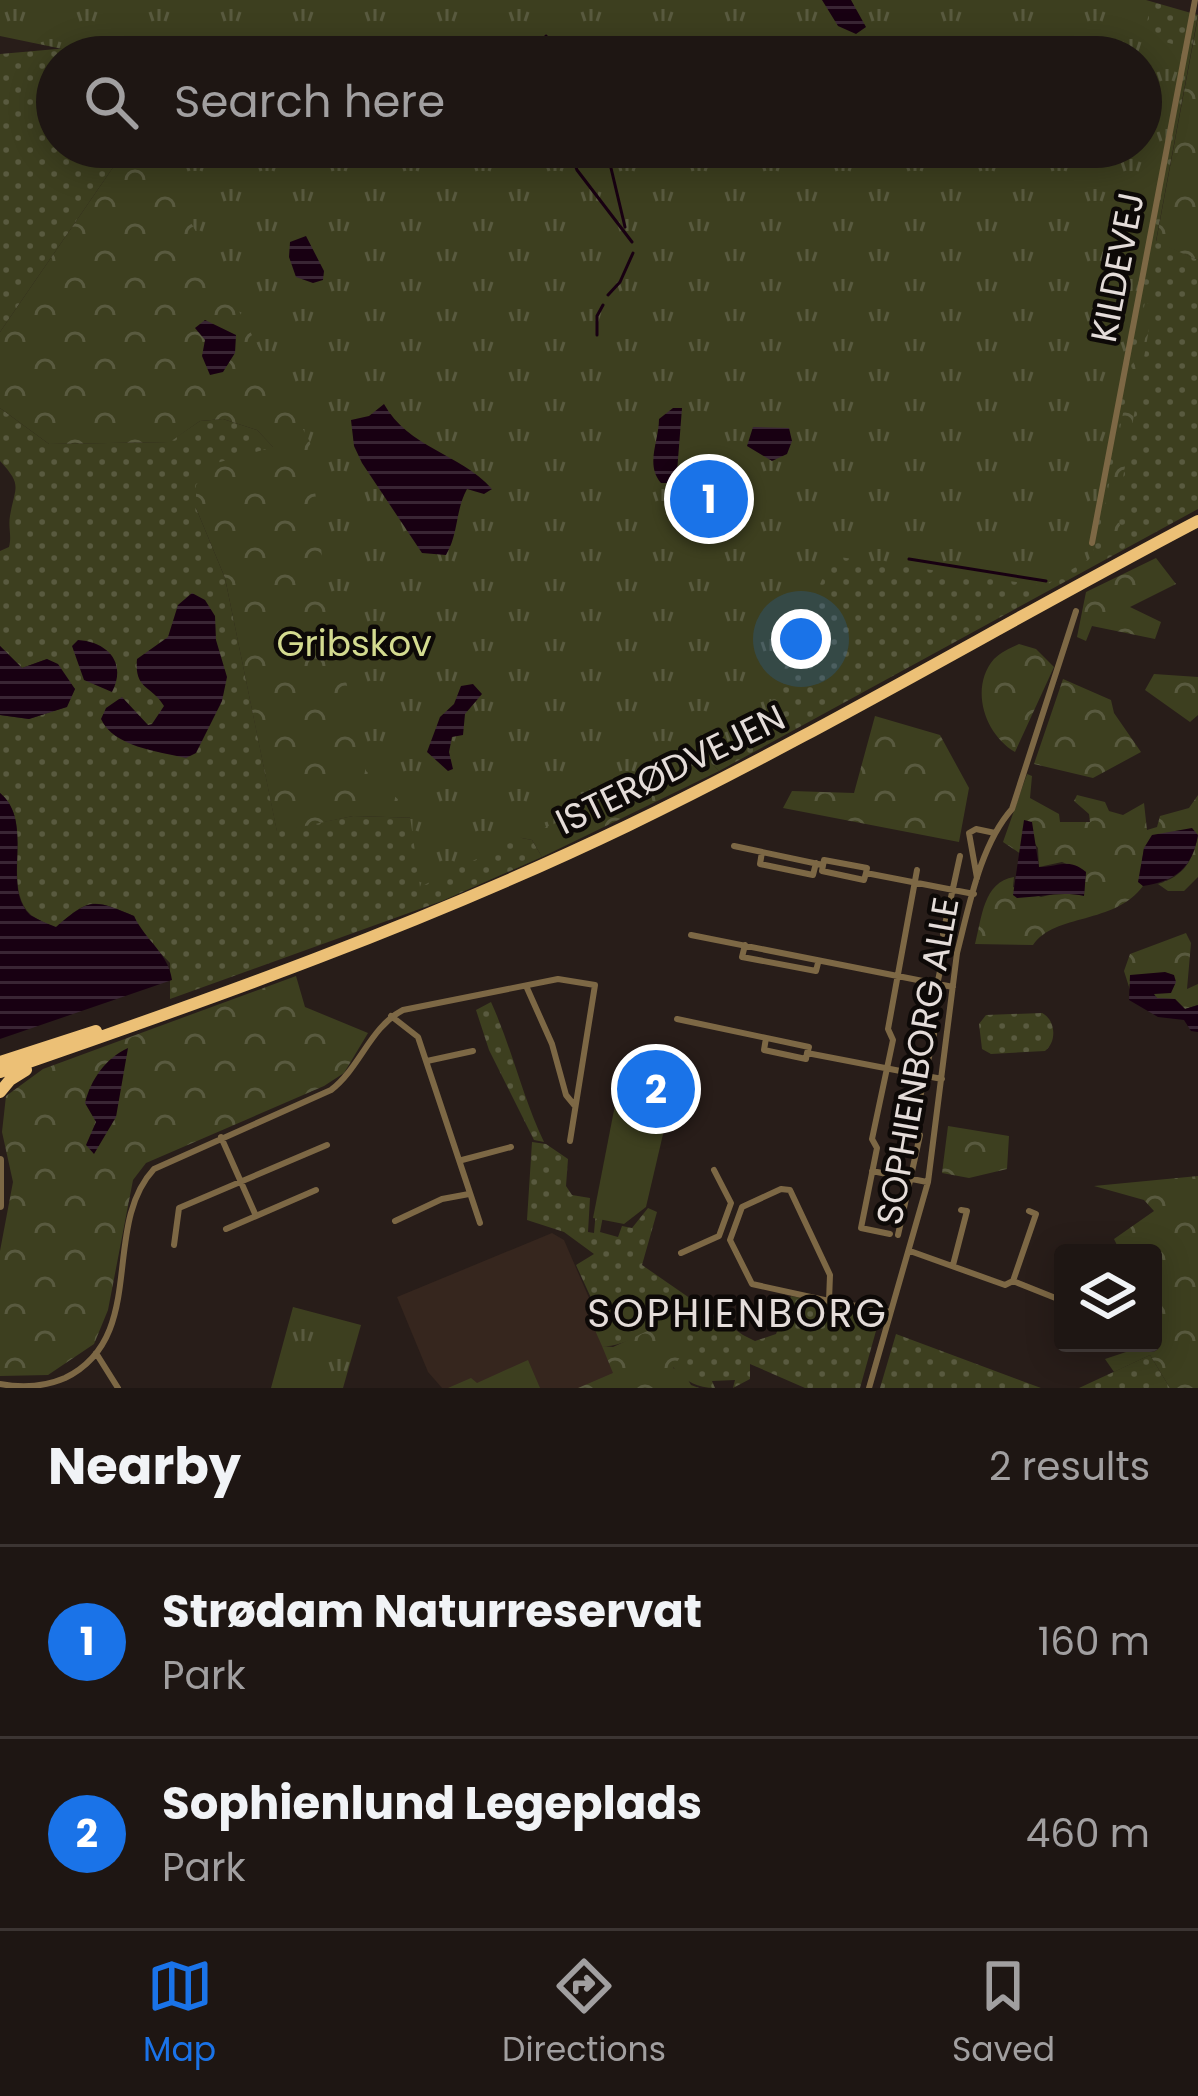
<!DOCTYPE html>
<html lang="en">
<head>
<meta charset="utf-8">
<style>
  :root { --surface:#1e1613; --page:#2b2321; --text:#f1f3f6; --muted:#a19fa0; --line:#3c3533; --accent:#1a73e8 }
  body { margin:0; font-family:Poppins,sans-serif; background:var(--page); color:var(--text) }
  .controls { position:absolute; right:36px; bottom:36px; display:grid; overflow:hidden; border-radius:12px; box-shadow:0 6px 30px #0003 }
  .controls button { width:108px; height:108px; display:grid; place-items:center; padding:0; border:0; border-bottom:3px solid var(--line); background:var(--surface); color:var(--text); font:60px sans-serif }
  .you { position:absolute; left:801px; top:639px; width:42px; height:42px; margin:-30px; border:9px solid #fff; border-radius:50%; background:#1a73e8; box-shadow:0 0 0 18px #1a73e833 }
  .badge { display:grid; place-items:center; width:78px; height:78px; border-radius:50%; background:var(--accent); color:#fff; font-size:39px; font-weight:700 }
  .pin { position:absolute; translate:-50% -50%; border:6px solid #fff; box-shadow:0 3px 12px #0006 }
  .list { margin:0; padding:0; list-style:none }
  h2 { display:flex; justify-content:space-between; align-items:center; height:156px; margin:0; padding:0 48px; font-size:51px }
  h2 small { font-size:39px; font-weight:400; color:var(--muted) }
  .list li { display:grid; grid-template-columns:78px 1fr auto; gap:36px; align-items:center; box-sizing:border-box; height:192px; padding:0 48px; border-top:3px solid var(--line) }
  .list b { display:block; font-size:45px; white-space:nowrap }
  .list p { margin:0; font-size:39px; white-space:nowrap; color:var(--muted) }
  .list em { font-size:39px; font-style:normal; color:var(--muted) }
  .icon { flex:none; width:66px; height:66px; fill:none; stroke:currentColor; stroke-width:2; stroke-linecap:round; stroke-linejoin:round }
  .map { position:relative; flex:none; width:1198px; height:1388px; overflow:hidden }
  .search { position:absolute; background:var(--surface); box-shadow:0 6px 30px #0003; left:36px; right:36px; top:36px; height:132px; display:flex; align-items:center; gap:30px; box-sizing:border-box; padding:0 42px; border-radius:66px; color:var(--muted); font-size:45px }
  .sheet { height:540px; background:var(--surface) }
  nav { display:flex; justify-content:space-around; align-items:center; box-sizing:border-box; height:168px; border-top:3px solid var(--line); background:var(--surface); font-size:33px; color:var(--muted) }
  nav a { display:grid; justify-items:center; gap:6px }
  nav .on { color:var(--accent) }
  .map>svg:first-child { display:block }
  .built { fill:#36261e }
  .grass { fill:url(#grass-dots) }
  .forest { fill:url(#forest-crowns) }
  .park { fill:url(#park-tufts) }
  .garden { fill:#3d3f1f }
  .water { fill:url(#water-rules) }
  .lines { fill:none; stroke-linecap:round; stroke-linejoin:round }
  .stream { stroke:#180012; stroke-width:3 }
  .minor { stroke:#7d6845; stroke-width:6 }
  .tertiary { stroke:#7d6845; stroke-width:8 }
  .trunk { stroke:#ecc076; stroke-width:12 }
  .labels { text-anchor:middle; stroke-width:9; stroke-linejoin:round; paint-order:stroke }
  .street-label { font-size:36px; fill:#e4dcd9; stroke:#0d0907 }
  .park-label { font-size:36px; fill:#d4db90; stroke:#0d0907 }
  .neighbourhood-label { font-size:39px; letter-spacing:3px; fill:#e4dcd9; stroke:#0d0907 }
</style>
</head>
<body>
<div class="map">
<svg width="1198" height="1388" viewBox="0 0 1198 1388">
  <defs>
    <pattern id="grass-dots" width="8" height="8" patternUnits="userSpaceOnUse" patternTransform="scale(3)"><rect width="8" height="8" fill="#3d3f1f"/><path d="M2 2h.1M6 6h.1" fill="none" stroke="#595a3f" stroke-width="1.8" stroke-linecap="round"/></pattern>
    <pattern id="forest-crowns" width="20" height="18" patternUnits="userSpaceOnUse" patternTransform="scale(3)"><rect width="20" height="18" fill="#3d3f1f"/><path d="M2 6a3 3 0 1 1 6 0M12 15a3 3 0 1 1 6 0" fill="none" stroke="#595a3f"/></pattern>
    <pattern id="park-tufts" width="24" height="20" patternUnits="userSpaceOnUse" patternTransform="scale(3)"><rect width="24" height="20" fill="#3d3f1f"/><path d="M3 7l-1-3M5 7V3M7 7l1-3M15 17l-1-3M17 17v-4M19 17l1-3" fill="none" stroke="#595a3f"/></pattern>
    <pattern id="water-rules" width="6" height="5" patternUnits="userSpaceOnUse" patternTransform="scale(3)"><rect width="6" height="5" fill="#180012"/><path d="M0 2.5h6" fill="none" stroke="#392534"/></pattern>
  </defs>
  <rect width="100%" height="100%" fill="#281d19"/>
  <!-- built -->
  <path class="built" d="M552,1233L564,1240L596,1314L616,1374L585,1388H442L428,1372L397,1297Z"/>
  <!-- grass -->
  <path class="grass" d="M916,0H1146L1198,15L1156,241L1198,260V509L719,771L691,744L664,610L1141,147V57Z
    M68,48L77,57H57V147H127L0,332V54Z
    M0,408L49,444L169,442L200,421L223,419L257,430L274,448L196,508L225,578L277,831L353,816L421,818L532,840L542,857L442,901L170,999V963L142,934L134,916C93,899 89,897 56,928C48,924 38,920 31,915C0,886 36,823 0,793V715L29,719L66,707L75,689L47,659L22,668L0,646V551L9,547C12,536 8,527 10,516C15,486 23,486 0,461Z
    M491,1002C512,1048 522,1096 544,1142L534,1140L489,1050L476,1010Z
    M1042,1013C1056,1020 1057,1042 1045,1051L991,1054L982,1049L979,1024L986,1015Z
    M532,1142L546,1144L568,1159L566,1186L572,1195L590,1198L588,1232L594,1233L596,1210L604,1211L600,1232L618,1237L622,1226L632,1228L648,1208L657,1212L642,1265L743,1335L755,1341L776,1334L791,1296L881,1313L860,1388H805L750,1364V1379L733,1388L735,1380L712,1381L715,1388C680,1388 668,1360 651,1333C634,1336 618,1348 602,1346L594,1328L597,1311L576,1265L594,1254L564,1232L527,1220Z
    M896,1334L1041,1388H880Z
    M1150,1355L1170,1388H1079Z"/>
  <!-- forest -->
  <path class="forest" d="M1198,17V260L1156,242Z
    M127,147H428L691,744L719,771L542,857L532,840L421,818L353,816L277,832L225,578L196,508V485L213,464L273,447L257,430L223,419L200,421L170,442L49,444L0,408V332Z
    M1145,302L1153,306L1117,512L1121,530L1102,545L1098,540Z
    M1156,558L1176,584L1130,607L1161,622L1155,639L1092,626L1086,641L1077,637L1086,592Z
    M1019,644L1036,649L1054,667L1015,752C985,735 969,688 994,659C1001,652 1010,648 1019,644Z
    M1154,674L1198,677V715L1190,722L1145,690Z
    M1063,679L1111,700L1114,713L1141,752L1093,778L1034,764Z
    M875,716L940,735L969,788L959,842L783,808L792,791L854,793Z
    M1027,774L1032,776L1030,798L1059,814L1060,822H1090L1089,814L1074,801L1077,795L1105,802L1109,811L1123,815L1144,803L1147,830L1157,827L1160,816L1189,808L1198,795V877L1184,891H1168L1158,884C1184,876 1193,861 1198,835L1144,848L1139,882L1143,886C1114,925 1055,913 1033,945L975,944C982,918 983,882 1014,877L1013,887L1041,897L1063,892L1084,895L1086,872L1062,862L1039,867L1038,848L1023,827L1021,854L1003,842Z
    M1186,933L1191,943L1187,989L1198,984V1005L1185,1009L1175,999L1157,998L1131,975L1130,990L1124,971L1130,954Z
    M296,976L305,1007L368,1033L344,1073L324,1086L146,1163L133,1180L108,1310L94,1344L48,1375L0,1376V1251L13,1182L2,1132L6,1096L43,1069Z
    M948,1126L1009,1136L1007,1169L969,1178L942,1173Z
    M1198,1176V1388H1170L1150,1355L1114,1372L1105,1359L1153,1343V1253H1121L1114,1239L1154,1211L1144,1200L1094,1186Z
    M671,1320L676,1322L686,1348L673,1368L684,1373L691,1385L699,1388H578L613,1373L602,1346L613,1347Z"/>
  <!-- park -->
  <path class="park" d="M0,0H1140L1151,3L1144,36L1183,47L1092,557L1045,586L832,556L754,740L513,841L420,887L409,809L366,771L325,586L310,442L150,147H1141V57H101L0,36Z
    M293,1307L361,1325L343,1388H271Z
    M528,1360L540,1388H448L471,1378L477,1383Z"/>
  <!-- garden -->
  <path class="garden" d="M615,1105L668,1113L646,1207L624,1224L593,1218Z"/>
  <!-- water -->
  <path class="water" d="M822,0H851L866,27L856,34L838,26Z
    M306,236L324,271L323,280L313,283L296,277L289,257L290,242Z
    M205,320L236,335L235,353L223,372L210,375L202,356L205,340L195,328Z
    M384,404C408,448 460,453 492,489L484,494L467,489C455,511 459,533 446,555L422,553L362,463L354,446L351,420L369,416Z
    M673,408H682L677,472L668,483H661C645,465 659,441 659,419Z
    M753,427L789,428L792,441L787,454L772,461L747,446Z
    M192,593L205,600L215,616L216,640L227,677L222,701L196,753L186,758C157,751 114,747 101,719L106,708L122,697L148,725L152,724L164,706C152,685 134,690 137,659L168,637L178,605Z
    M78,640C108,642 127,663 112,692L84,680L72,646Z
    M0,646L22,668L47,659L58,664L75,689L67,707L29,719L0,715Z
    M473,684L482,694L465,714L463,735L452,737L449,752L453,769L448,771L427,752L440,717L454,704L461,686Z
    M0,793C36,823 0,886 30,915C38,920 48,924 56,927C90,898 93,899 134,916C145,940 169,954 172,980L0,1039Z
    M1024,820L1032,822L1039,867C1059,867 1068,857 1086,872L1084,896C1061,891 1040,897 1017,898L1013,895Z
    M1192,828L1198,835C1192,868 1176,881 1143,886L1138,882L1144,848L1152,835Z
    M1165,972L1174,975L1176,982L1171,993L1154,994L1157,998L1175,999L1185,1009L1198,1005V1032L1191,1031L1184,1020L1158,1017L1129,1000L1130,975Z
    M128,1048L116,1117L94,1154L86,1145L96,1122L85,1103C91,1079 106,1058 128,1048Z"/>
  <g class="lines">
    <!-- stream -->
    <path class="stream" d="M546,36L557,57
      M568,147L577,170L632,242
      M606,147L625,227
      M608,295L620,282L633,253
      M597,335V316L603,305
      M909,559L1046,581"/>
    <!-- minor -->
    <path class="minor" d="M1092,543L1195,0
      M734,846L823,865
      M762,852L760,864L813,875L816,863
      M866,873L864,880L822,871L824,860L867,868L866,873L974,894
      M977,878L969,833L976,829L995,833
      M943,934L960,856
      M691,935L953,987
      M745,945L742,957L816,971L818,963
      M527,988L552,1044L566,1095L575,1106
      M391,1016L418,1037L480,1223
      M677,1019L809,1047L807,1053L942,1079
      M929,1024L946,942
      M766,1038L764,1050L806,1059L807,1053
      M427,1061L473,1051
      M914,1125L934,1034
      M221,1137L256,1216
      M462,1160L511,1147
      M872,1171L927,1182
      M395,1221L442,1199L469,1194
      M226,1229L316,1190
      M890,1234L861,1228L877,1148L872,1139L893,1040L888,1029L917,870
      M898,1235L920,1135
      M174,1245L179,1208L327,1145
      M910,1251L1005,1285L1013,1281L1063,1301
      M681,1253L719,1236L731,1203L714,1170
      M953,1265L967,1211L961,1210
      M1013,1281L1036,1214L1029,1211
      M829,1301L752,1284L730,1240L742,1207L781,1189L790,1190L830,1275L829,1301L890,1312
      M96,1353L118,1388
      M0,1384C22,1388 44,1387 65,1378C149,1337 100,1227 154,1169L331,1090C360,1068 370,1027 403,1010L558,979L595,985L570,1141
      M869,1388L928,1182L957,953C969,907 980,845 1012,809L1076,611"/>
    <!-- tertiary -->
    <path class="tertiary" d="M0,1160V1206"/>
    <!-- trunk -->
    <path class="trunk" d="M0,1062L96,1031
      M0,1072C212,999 425,923 627,826C822,732 1007,621 1198,521
      M0,1092L10,1080L26,1070"/>
  </g>
  <g class="labels">
    <!-- street labels -->
    <g class="street-label">
      <text transform="translate(1117 267) rotate(-79)" y="13">KILDEVEJ</text>
      <text transform="translate(670 769) rotate(-26)" y="13">ISTERØDVEJEN</text>
      <text transform="translate(917 1061) rotate(-80)" y="13">SOPHIENBORG ALLE</text>
    </g>
    <!-- park labels -->
    <g class="park-label">
      <text x="354" y="656">Gribskov</text>
    </g>
    <!-- neighbourhood labels -->
    <g class="neighbourhood-label">
      <text x="738" y="1327">SOPHIENBORG</text>
    </g>
  </g>
</svg>
<div class="controls">
<button><svg class="icon" aria-label="layers" viewBox="0 0 24 24"><path d="M12 4l9 5-9 5-9-5zM3 14l9 5 9-5"/></svg></button>
</div>
<div class="you"></div>
<div class="pin badge" style="left:709px;top:499px">1</div>
<div class="pin badge" style="left:656px;top:1089px">2</div>
<div class="search"><svg class="icon" aria-label="search" viewBox="0 0 24 24"><circle cx="10" cy="10" r="6"/><path d="M15 15l6 6"/></svg>Search here</div>
</div>
<section class="sheet">
<h2>Nearby<small>2 results</small></h2>
<ul class="list">
<li><span class="badge">1</span><div><b>Strødam Naturreservat</b><p>Park</p></div><em>160 m</em></li>
<li><span class="badge">2</span><div><b>Sophienlund Legeplads</b><p>Park</p></div><em>460 m</em></li>
</ul>
</section>
<nav>
<a class="on"><svg class="icon" aria-label="map" viewBox="0 0 24 24"><path d="M3 6l6-2 6 2 6-2v14l-6 2-6-2-6 2zM9 4v14M15 6v14"/></svg>Map</a>
<a><svg class="icon" aria-label="directions" viewBox="0 0 24 24"><path d="M12 3l9 9-9 9-9-9zM9 14v-3h6M13 9l2 2-2 2"/></svg>Directions</a>
<a><svg class="icon" aria-label="saved" viewBox="0 0 24 24"><path d="M7 4h10v16l-5-4-5 4z"/></svg>Saved</a>
</nav>
</body>
</html>
